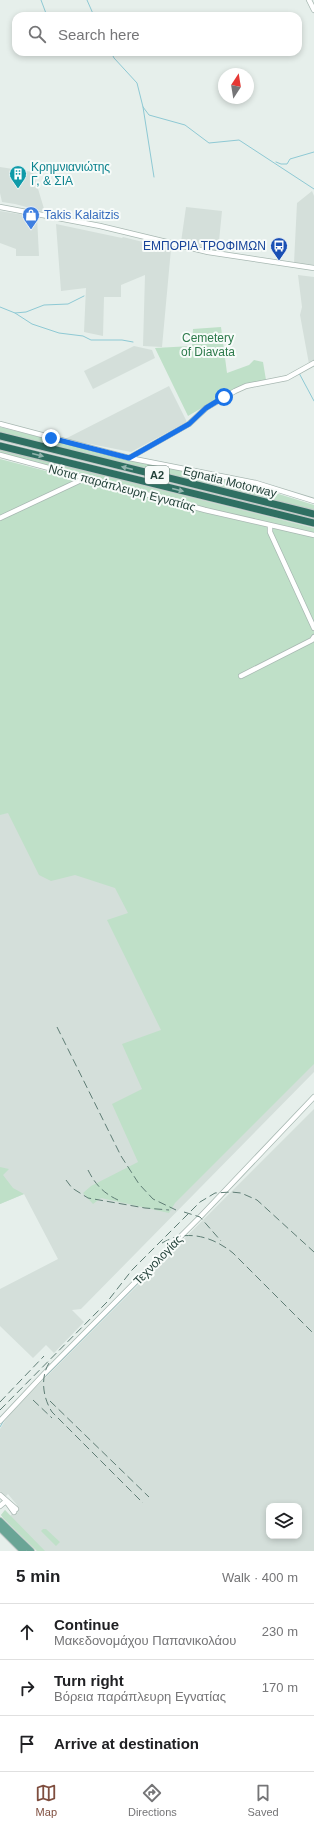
<!DOCTYPE html>
<html lang="en">
<head>
<meta charset="utf-8">
<style>
  :root { --surface:#fff; --page:#f6f6f6; --text:#202124; --muted:#757577; --line:#e0e0e0; --accent:#7f4e3f }
  body { margin:0; font-family:Arial,sans-serif; background:var(--page); color:var(--text) }
  .controls { position:absolute; right:12px; bottom:12px; display:grid; overflow:hidden; border-radius:8px; box-shadow:0 2px 6px #0003 }
  .controls button { width:36px; height:36px; display:grid; place-items:center; padding:0; border:0; border-bottom:1px solid var(--line); background:var(--surface); color:var(--text); font:20px sans-serif }
  .compass { position:absolute; left:218px; top:68px; width:36px; height:36px; border-radius:50%; background:var(--surface); box-shadow:0 2px 6px #0003; rotate:12deg }
  .stop { position:absolute; width:12px; height:12px; margin:-9px; border:3px solid #1a73e8; border-radius:50%; background:#fff }
  .stop.end { background:#1a73e8; border-color:#fff; box-shadow:0 1px 4px #0008 }
  .list { margin:0; padding:0; list-style:none }
  h2 { display:flex; justify-content:space-between; align-items:center; height:52px; margin:0; padding:0 16px; font-size:17px }
  h2 small { font-size:13px; font-weight:400; color:var(--muted) }
  .list li { display:grid; grid-template-columns:26px 1fr auto; gap:12px; align-items:center; box-sizing:border-box; height:56px; padding:0 16px; border-top:1px solid var(--line) }
  .list b { display:block; font-size:15px; white-space:nowrap }
  .list p { margin:0; font-size:13px; white-space:nowrap; color:var(--muted) }
  .list em { font-size:13px; font-style:normal; color:var(--muted) }
  .icon { flex:none; width:22px; height:22px; fill:none; stroke:currentColor; stroke-width:2; stroke-linecap:round; stroke-linejoin:round }
  .map { position:relative; flex:none; width:314px; height:1551px; overflow:hidden }
  .search { position:absolute; background:var(--surface); box-shadow:0 2px 6px #0003; left:12px; right:12px; top:12px; height:44px; display:flex; align-items:center; gap:10px; box-sizing:border-box; padding:0 14px; border-radius:12px; color:var(--muted); font-size:15px }
  .sheet { height:220px; background:var(--surface) }
  nav { display:flex; justify-content:space-around; align-items:center; box-sizing:border-box; height:56px; border-top:1px solid var(--line); background:var(--surface); font-size:11px; color:var(--muted) }
  nav a { display:grid; justify-items:center; gap:2px }
  nav .on { color:var(--accent) }
  .map>svg:first-child { display:block }
  .built { fill:#d4dfda; fill-rule:evenodd }
  .green { fill:#bfe0c8 }
  .lines { fill:none; stroke-linecap:round; stroke-linejoin:round }
  .stream { stroke:#8ec9d4; stroke-width:1 }
  .minor-casing { stroke:#a8b8b2; stroke-width:6 }
  .major-casing { stroke:#c2cac8; stroke-width:8 }
  .highway-casing { stroke:#c2cac8; stroke-width:9 }
  .minor { stroke:#fff; stroke-width:4.5 }
  .major { stroke:#6aa596; stroke-width:6 }
  .highway { stroke:#2f6f62; stroke-width:7 }
  .rail { stroke:#5f7d75; stroke-width:1; stroke-dasharray:8 4; stroke-linecap:butt }
  .oneway { fill:#93b5ae }
  .route { stroke:#1a73e8; stroke-width:5 }
  .labels { text-anchor:middle; stroke-width:4; stroke-linejoin:round; paint-order:stroke }
  .shield { fill:#f7fbf9; stroke:#637a73; stroke-width:1 }
  .shield-label { font-size:11px; font-weight:bold; fill:#24423a }
  .culture-label { font-size:12px; fill:#0d838f; stroke:#f7fbf9; text-anchor:start }
  .shop-label { font-size:12px; fill:#366cbe; stroke:#f7fbf9; text-anchor:start }
  .transit-label { font-size:12px; fill:#164399; stroke:#f7fbf9; text-anchor:end }
  .park-label { font-size:12px; fill:#2d7a4b; stroke:#f7fbf9 }
  .street-label { font-size:12px; fill:#24423a; stroke:#f7fbf9 }
</style>
</head>
<body>
<div class="map">
<svg width="314" height="1551" viewBox="0 0 314 1551">
  <rect width="100%" height="100%" fill="#e6efeb"/>
  <!-- built -->
  <path class="built" d="M0,167L33,172L45,212L15,204L2,202L0,193Z
    M312,191L314,196V265L294,263L297,203Z
    M186,207L222,211L218,251L181,242Z
    M0,211L37,217L39,256H16V249L0,243Z
    M56,224L122,238L123,237L171,249L162,347L143,346L145,275L121,285V297H104L103,336L84,332L86,288L61,291Z
    M298,275L314,277V361L309,364L300,315L302,307Z
    M134,346L152,350L155,358L93,389L84,371Z
    M169,386L187,422L131,452L65,439Z
    M0,605L314,776V1072L81,1309L72,1310L84,1322L54,1353L46,1345L33,1358L0,1326V1289L58,1259L24,1194L0,1204Z
    M314,1109V1551H37L1,1515L5,1510L10,1516L17,1508V1505L8,1494L5,1497L0,1491V1429L7,1417L44,1379ZM269,1506H299V1536H269Z"/>
  <!-- green -->
  <path class="green" d="M221,327L227,373L249,365L254,360L263,362L266,380L229,392L188,416L155,348L192,346L193,329Z
    M0,427L132,460L250,485L314,505V510L0,433Z
    M0,450L314,528V533L214,511L0,454Z
    M0,459L219,516L314,537V1064L175,1203L169,1213L101,1198L93,1204L83,1193L91,1186L138,1162L112,1104L142,1089L122,1044L161,1030L107,920L128,913L115,888L75,875L51,881L39,875L8,813L0,815Z
    M0,1167L9,1169L3,1175L13,1188L24,1194L0,1204Z
    M5,1510L45,1551H37L3,1518L1,1515Z
    M43,1529H46L60,1542L56,1546L41,1531Z"/>
  <g class="lines">
    <!-- stream -->
    <path class="stream" d="M41,0L47,16
      M87,0L94,16
      M93,52L97,54H111
      M111,52L114,58L137,83L143,107L149,115L185,125L209,143L239,140L314,189
      M143,107L154,177
      M276,162L281,164H287L290,159L314,152
      M0,307L15,313L26,312L44,305L68,304L84,296
      M15,313L32,324L59,333L83,336L91,340H122L133,342
      M299,373L314,401
      M46,1376L182,1239
      M37,1384L41,1380
      M0,1427L4,1420"/>
    <!-- minor casing -->
    <g class="minor-casing">
      <path id="minor" d="M309,0L314,10
        M0,207L100,226L208,252L314,268
        M0,424L129,458L256,483L314,501
        M0,455L205,510L314,535
        M129,458L189,424L206,408L235,391L246,386L287,378L314,363
        M0,518L79,481L82,477
        M270,525V532L314,628
        M241,676L312,640L314,637
        M0,1421L45,1373L200,1217L314,1097
        M0,1495L16,1509
        M0,1506L6,1501L14,1512"/>
    </g>
    <!-- major casing -->
    <g class="major-casing">
      <path id="major" d="M0,1521L31,1551
        M0,1528L23,1551"/>
    </g>
    <!-- highway casing -->
    <g class="highway-casing">
      <path id="highway" d="M0,436L314,514
        M0,446L314,523"/>
    </g>
    <!-- minor -->
    <use href="#minor" class="minor"/>
    <!-- major -->
    <use href="#major" class="major"/>
    <!-- highway -->
    <use href="#highway" class="highway"/>
    <!-- rail -->
    <path class="rail" d="M57,1027L121,1156L139,1184L153,1199L176,1210
      M88,1170C95,1184 103,1193 118,1200
      M66,1180L72,1188L88,1198L145,1208L169,1210
      M184,1212L200,1217L221,1241
      M162,1243C186,1229 212,1236 233,1253L314,1334
      M49,1363C40,1378 43,1398 52,1412L143,1503
      M33,1400L52,1418
      M50,1401L149,1497
      M0,1402L44,1356
      M0,1410L107,1302L132,1270L200,1202L215,1193L231,1192L241,1193L257,1200L314,1252"/>
  </g>
  <!-- one-way arrows -->
  <defs><path id="oneway-solid" d="M-6-.8H1V-3.2L6.5 0L1 3.2V.8H-6Z"/></defs>
  <g class="oneway">
    <use href="#oneway-solid" transform="translate(38 455) rotate(14)"/>
    <use href="#oneway-solid" transform="translate(127 468) rotate(-166)"/>
    <use href="#oneway-solid" transform="translate(178 490) rotate(14)"/>
  </g>
  <g class="lines">
    <!-- route -->
    <path class="route" d="M51,438L129,458L189,424L206,408L224,397"/>
  </g>
  <!-- icons -->
  <defs>
    <g id="building-pin" transform="scale(0.9)"><path d="M0 17L-7.5 6A9.5 9.5 0 1 1 7.5 6Z" fill="#0f9aa8" stroke="#f7fbf9"/><path d="M-4-6H4V6H1V3H-1V6H-4ZM-2.5-4.3h1.7v1.8h-1.7ZM.8-4.3h1.7v1.8H.8ZM-2.5-1h1.7V.8h-1.7ZM.8-1h1.7V.8H.8Z" fill="#fff"/></g>
    <g id="shop-pin" transform="scale(0.9)"><path d="M0 17L-7.5 6A9.5 9.5 0 1 1 7.5 6Z" fill="#3f7fe0" stroke="#f7fbf9"/><path d="M-5-2.5h2.3a2.7 3.5 0 0 1 5.4 0H5L5.5 6h-11ZM-1.5-2.5h3a1.5 2.3 0 0 0-3 0Z" fill="#fff"/></g>
    <g id="bus-pin" transform="scale(0.9)"><path d="M0 17L-7.5 6A9.5 9.5 0 1 1 7.5 6Z" fill="#1a4fb4" stroke="#f7fbf9"/><path d="M-5-6H5V4H4V6H2V4H-2V6H-4V4H-5ZM-3.5-4V0h7V-4ZM-3.5 1.2v1.5H-2V1.2ZM2 1.2v1.5H3.5V1.2Z" fill="#fff"/></g>
  </defs>
  <g fill-rule="evenodd">
    <use href="#building-pin" x="18" y="174"/>
    <use href="#shop-pin" x="31" y="215"/>
    <use href="#bus-pin" x="279" y="246"/>
  </g>
  <g class="labels">
    <!-- shield labels -->
    <rect class="shield" x="145" y="466" width="24" height="18" rx="3"/>
    <g class="shield-label">
      <text x="157" y="479">Α2</text>
    </g>
    <!-- culture labels -->
    <g class="culture-label">
      <text x="31" y="171">Κρημνιανιώτης<tspan x="31" dy="14">Γ, &amp; ΣΙΑ</tspan></text>
    </g>
    <!-- shop labels -->
    <g class="shop-label">
      <text x="44" y="219">Takis Kalaitzis</text>
    </g>
    <!-- transit labels -->
    <g class="transit-label">
      <text x="266" y="250">ΕΜΠΟΡΙΑ ΤΡΟΦΙΜΩΝ</text>
    </g>
    <!-- park labels -->
    <g class="park-label">
      <text x="208" y="342">Cemetery<tspan x="208" dy="14">of Diavata</tspan></text>
    </g>
    <!-- street labels -->
    <g class="street-label">
      <text transform="translate(230 482) rotate(14)" y="4">Egnatia Motorway</text>
      <text transform="translate(122 488) rotate(15)" y="4">Νότια παράπλευρη Εγνατίας</text>
      <text transform="translate(158 1260) rotate(-46)" y="4">Τεχνολογίας</text>
    </g>
  </g>
</svg>
<div class="controls">
<button><svg class="icon" aria-label="layers" viewBox="0 0 24 24"><path d="M12 4l9 5-9 5-9-5zM3 14l9 5 9-5"/></svg></button>
</div>
<svg class="compass" viewBox="-18 -18 36 36"><path d="M0-13l5 13h-10z" fill="#e53935"/><path d="M0 13l5-13h-10z" fill="#757577"/></svg>
<div class="stop" style="left:224px;top:397px"></div>
<div class="stop end" style="left:51px;top:438px"></div>
<div class="search"><svg class="icon" aria-label="search" viewBox="0 0 24 24"><circle cx="10" cy="10" r="6"/><path d="M15 15l6 6"/></svg>Search here</div>
</div>
<section class="sheet">
<h2>5 min<small>Walk · 400 m</small></h2>
<ul class="list">
<li><svg class="icon" aria-label="ahead" viewBox="0 0 24 24"><path d="M12 20V5M6 11l6-6 6 6"/></svg><div><b>Continue</b><p>Μακεδονομάχου Παπανικολάου</p></div><em>230 m</em></li>
<li><svg class="icon" aria-label="right" viewBox="0 0 24 24"><path d="M7 20v-9h11M14 6l5 5-5 5"/></svg><div><b>Turn right</b><p>Βόρεια παράπλευρη Εγνατίας</p></div><em>170 m</em></li>
<li><svg class="icon" aria-label="arrive" viewBox="0 0 24 24"><path d="M6 21V4h12l-3 4 3 4H6"/></svg><div><b>Arrive at destination</b></div></li>
</ul>
</section>
<nav>
<a class="on"><svg class="icon" aria-label="map" viewBox="0 0 24 24"><path d="M3 6l6-2 6 2 6-2v14l-6 2-6-2-6 2zM9 4v14M15 6v14"/></svg>Map</a>
<a><svg class="icon" aria-label="directions" viewBox="0 0 24 24"><path d="M12 3l9 9-9 9-9-9zM9 14v-3h6M13 9l2 2-2 2"/></svg>Directions</a>
<a><svg class="icon" aria-label="saved" viewBox="0 0 24 24"><path d="M7 4h10v16l-5-4-5 4z"/></svg>Saved</a>
</nav>
</body>
</html>
